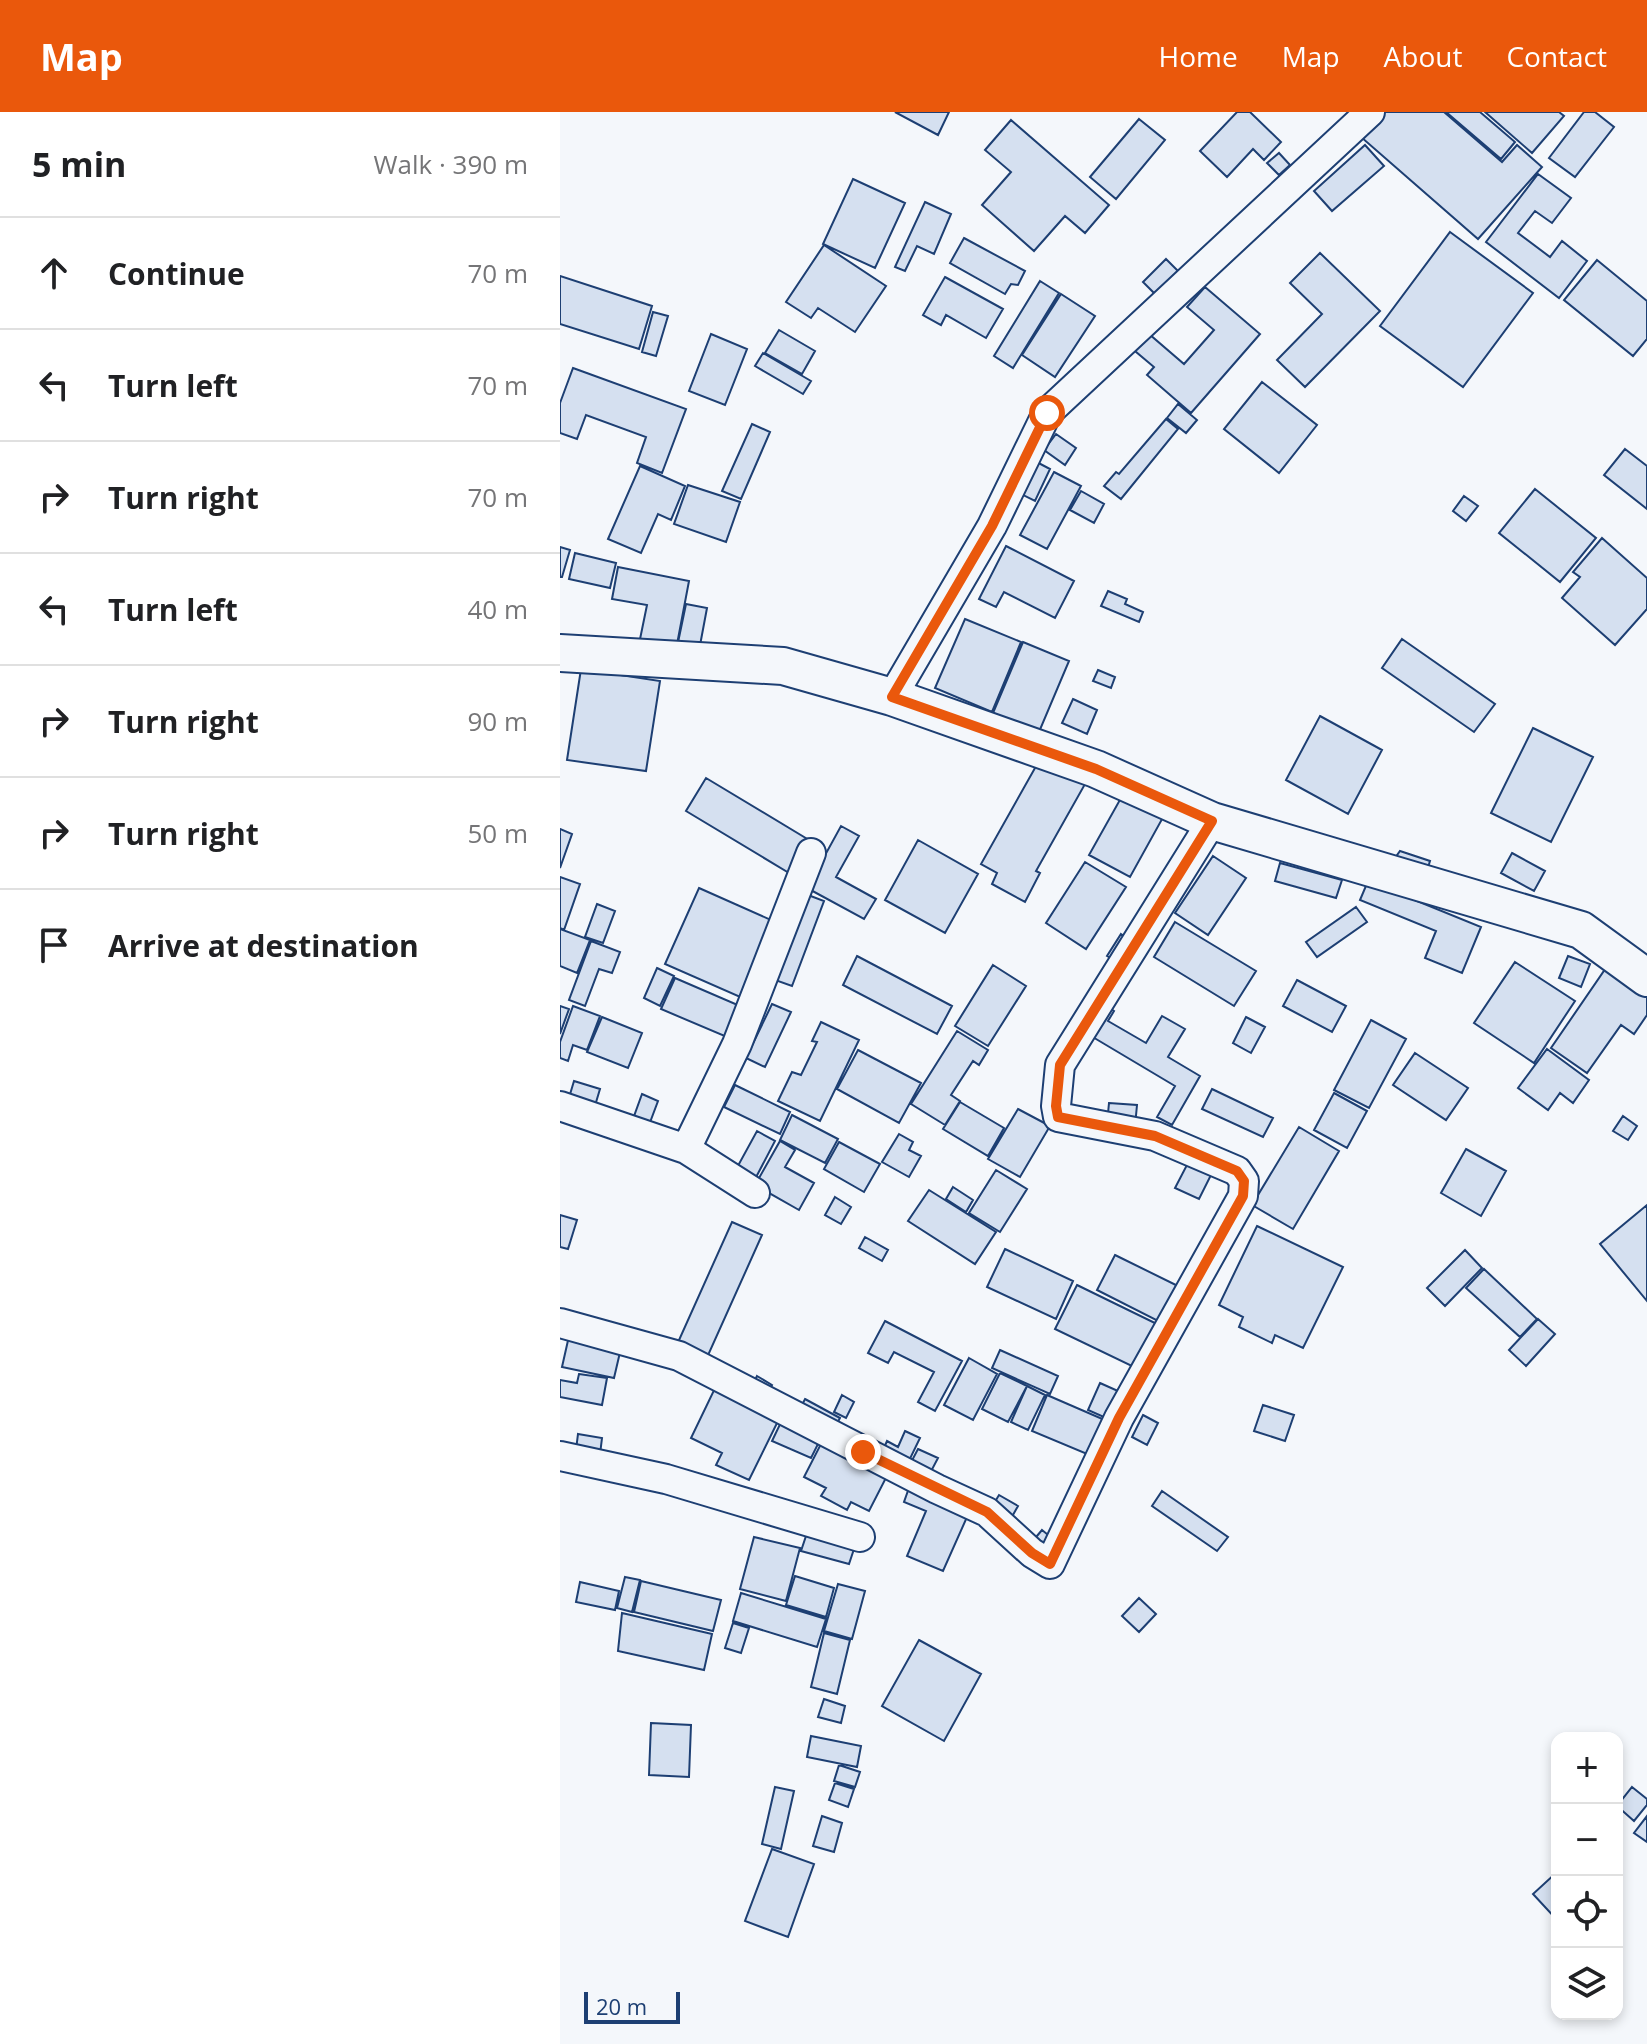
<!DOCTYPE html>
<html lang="en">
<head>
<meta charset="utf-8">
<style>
  :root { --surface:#fff; --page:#f6f6f6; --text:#202124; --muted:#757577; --line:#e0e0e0; --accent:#ea580c }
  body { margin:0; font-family:"Open Sans",sans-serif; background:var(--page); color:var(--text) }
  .controls { position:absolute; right:24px; bottom:24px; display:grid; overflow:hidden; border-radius:16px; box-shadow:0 4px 12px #0003 }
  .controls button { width:72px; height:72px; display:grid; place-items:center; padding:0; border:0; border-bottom:2px solid var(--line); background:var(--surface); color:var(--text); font:40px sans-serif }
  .scale { position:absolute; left:24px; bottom:20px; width:96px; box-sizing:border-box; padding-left:8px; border:4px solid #1d3f73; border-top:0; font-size:22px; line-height:28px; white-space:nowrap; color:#1d3f73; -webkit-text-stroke:6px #f4f7fb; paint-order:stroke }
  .stop { position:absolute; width:24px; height:24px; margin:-18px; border:6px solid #ea580c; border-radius:50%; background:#fff }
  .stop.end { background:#ea580c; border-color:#fff; box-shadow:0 2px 8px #0008 }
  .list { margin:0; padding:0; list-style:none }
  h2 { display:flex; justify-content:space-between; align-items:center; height:104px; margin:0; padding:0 32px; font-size:34px }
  h2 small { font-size:26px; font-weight:400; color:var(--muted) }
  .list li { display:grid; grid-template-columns:52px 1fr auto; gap:24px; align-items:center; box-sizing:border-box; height:112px; padding:0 32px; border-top:2px solid var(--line) }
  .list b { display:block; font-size:30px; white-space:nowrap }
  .list em { font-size:26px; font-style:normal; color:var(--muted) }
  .icon { flex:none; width:44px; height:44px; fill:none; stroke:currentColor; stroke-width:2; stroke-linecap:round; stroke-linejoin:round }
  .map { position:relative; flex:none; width:1087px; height:1932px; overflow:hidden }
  header { display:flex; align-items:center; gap:48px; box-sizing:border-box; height:112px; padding:0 40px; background:var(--accent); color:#fff }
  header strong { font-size:38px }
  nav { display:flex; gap:44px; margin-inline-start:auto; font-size:28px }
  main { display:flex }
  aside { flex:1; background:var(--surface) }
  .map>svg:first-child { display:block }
  .building { fill:#d5e0f0; stroke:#1d3f73; stroke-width:2 }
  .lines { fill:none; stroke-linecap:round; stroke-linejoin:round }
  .minor-casing { stroke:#1d3f73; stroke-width:32 }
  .tertiary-casing { stroke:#1d3f73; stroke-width:40 }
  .minor { stroke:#f4f7fb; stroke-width:28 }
  .tertiary { stroke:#f4f7fb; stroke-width:36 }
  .route { stroke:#ea580c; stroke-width:10 }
</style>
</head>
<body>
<header>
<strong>Map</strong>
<nav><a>Home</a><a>Map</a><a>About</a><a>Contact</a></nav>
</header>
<main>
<aside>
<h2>5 min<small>Walk · 390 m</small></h2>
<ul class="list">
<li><svg class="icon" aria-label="ahead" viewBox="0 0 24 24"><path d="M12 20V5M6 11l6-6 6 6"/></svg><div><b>Continue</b></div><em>70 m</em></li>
<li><svg class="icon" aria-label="left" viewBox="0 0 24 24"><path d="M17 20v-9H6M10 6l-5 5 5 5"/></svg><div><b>Turn left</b></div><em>70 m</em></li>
<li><svg class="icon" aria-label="right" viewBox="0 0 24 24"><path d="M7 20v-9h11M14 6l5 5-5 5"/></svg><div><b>Turn right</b></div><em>70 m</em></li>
<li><svg class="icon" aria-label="left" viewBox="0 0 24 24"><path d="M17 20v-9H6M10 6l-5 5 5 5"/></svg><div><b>Turn left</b></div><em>40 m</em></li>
<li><svg class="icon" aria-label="right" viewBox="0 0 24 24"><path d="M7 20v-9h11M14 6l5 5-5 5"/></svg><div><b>Turn right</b></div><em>90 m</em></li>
<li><svg class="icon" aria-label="right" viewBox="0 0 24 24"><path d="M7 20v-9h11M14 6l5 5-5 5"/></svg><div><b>Turn right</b></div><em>50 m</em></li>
<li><svg class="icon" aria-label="arrive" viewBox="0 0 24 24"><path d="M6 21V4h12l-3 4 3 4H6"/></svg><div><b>Arrive at destination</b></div></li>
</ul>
</aside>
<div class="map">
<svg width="1087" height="1932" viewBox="0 0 1087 1932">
  <rect width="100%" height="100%" fill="#f4f7fb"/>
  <!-- building -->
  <path class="building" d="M335,0H389L378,23Z
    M677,0H690L721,30L704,48L693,37L667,65L640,39Z
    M823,0H884L942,50L957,33L982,55L918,127L801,25Z
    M886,0H920L955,30L941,47Z
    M925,0H999L1004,4L972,41Z
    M1024,0H1035L1054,15L1015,65L989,46Z
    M579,7L605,28L556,87L530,65Z
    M451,8L549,93L525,121L505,104L474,139L422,93L451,60L425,38Z
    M805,33L824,54L772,99L754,79Z
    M719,41L730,53L719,63L707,51Z
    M978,62L1011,86L992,111L975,99L958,121L990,145L1002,129L1027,149L999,186L926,130Z
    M293,67L345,91L315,156L263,132Z
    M365,90L391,102L374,142L357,134L345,159L335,155Z
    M890,120L973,181L903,275L820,214Z
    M404,126L465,159L458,173L451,172L445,182L390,151Z
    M264,133L326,174L295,220L258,196L251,206L226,190Z
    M760,141L820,199L745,275L717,248L762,202L730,171Z
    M606,147L618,159L595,182L583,170Z
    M1037,148L1087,189V227L1073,244L1004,188Z
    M0,164L92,194L79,237L0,212Z
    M385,165L443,197L426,226L386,203L381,213L363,203Z
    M480,169L499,181L453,256L434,244Z
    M645,175L700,222L631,301L587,263L594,255L575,239L589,222L624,252L654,218L627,195Z
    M501,182L535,204L495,265L462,243Z
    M93,200L108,204L96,244L82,240Z
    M219,218L255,239L242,262L205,241Z
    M151,222L187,237L165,293L129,279Z
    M203,241L251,269L243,282L195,254Z
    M13,256L126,297L102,361L77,351L86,325L26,303L17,327L0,321V291Z
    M702,270L757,313L719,361L664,317Z
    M618,292L637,308L626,321L607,306Z
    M606,307L618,317L561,387L544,374L556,360L559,362Z
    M192,312L210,320L181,387L162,379Z
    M496,322L516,336L505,353L484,338Z
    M1065,337L1087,354V397L1044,363Z
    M471,347L490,357L475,389L455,379Z
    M80,354L125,374L111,408L98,402L81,441L48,427Z
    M494,360L521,374L487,437L460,423Z
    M128,373L180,390L166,430L114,412Z
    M975,377L1036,426L1000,470L939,421Z
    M521,379L544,392L534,411L510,398Z
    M904,384L918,394L906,409L893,399Z
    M1042,426L1087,466V497L1055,533L1002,486L1020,465L1013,460Z
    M446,434L514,469L495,506L444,480L436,495L419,487Z
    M0,435L10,438L2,465H0Z
    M15,441L56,451L50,476L9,467Z
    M58,455L129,469L115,543L78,537L87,493L52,487Z
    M548,479L567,487L565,492L583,500L579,510L541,494Z
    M126,492L147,496L138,544L116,540Z
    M405,507L461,530L432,600L375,576Z
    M842,527L935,592L914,620L822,556Z
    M463,530L509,549L479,620L433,601Z
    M21,557L100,569L86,659L7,648Z
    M538,558L555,565L551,576L533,569Z
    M513,587L537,598L527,622L502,611Z
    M760,604L822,638L788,702L726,668Z
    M973,616L1033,645L991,730L931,701Z
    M484,640L529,665L476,759L480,761L465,790L432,772L437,761L421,752Z
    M146,666L254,731L234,764L126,699Z
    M566,677L606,700L570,765L529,743Z
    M281,714L299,724L276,765L316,787L304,807L247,776Z
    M0,717L12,722L0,756Z
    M358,728L418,762L385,821L325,788Z
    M840,739L870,749L865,765L830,753Z
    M952,741L985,759L974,779L941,761Z
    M653,744L686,766L648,823L615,801Z
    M525,750L566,775L526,837L486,811Z
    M720,751L782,768L776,786L715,769Z
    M0,765L20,772L4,818L0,816Z
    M808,769L921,815L902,861L865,846L876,819L800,788Z
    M139,776L220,812L187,888L105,852Z
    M248,783L264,789L232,874L215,868Z
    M37,792L55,799L43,831L25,825Z
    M796,795L807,810L757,845L746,830Z
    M615,810L696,859L674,894L594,845Z
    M0,817L30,828L17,861L0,854Z
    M561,822L572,829L559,851L547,844Z
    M31,829L60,840L52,861L39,857L25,894L9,888Z
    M297,844L392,894L377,922L283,873Z
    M1008,844L1030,852L1021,875L999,866Z
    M955,850L1015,889L974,951L914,911Z
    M433,853L466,874L428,934L395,914Z
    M1048,853L1087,880V903L1074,922L1061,913L1027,961L991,936Z
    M97,856L114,864L100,894L84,886Z
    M115,866L187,897L174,928L101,897Z
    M737,868L786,894L772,920L723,894Z
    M212,892L231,900L205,955L186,946Z
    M0,894L9,897L0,922Z
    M13,894L40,904L27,938L13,933L8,949L0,946V930Z
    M548,895L554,899L548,909L586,931L602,904L625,917L608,945L640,964L612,1013L597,1005L615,974L531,924Z
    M42,905L82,921L68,956L27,940Z
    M686,905L705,915L691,941L673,931Z
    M811,908L846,927L809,996L774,978Z
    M261,910L299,928L260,1009L218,989L232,960L241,963L257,930L252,929Z
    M397,919L428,938L419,953L413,949L391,983L400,989L385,1013L351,992Z
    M987,937L1029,968L1013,991L1000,981L988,998L958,976Z
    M298,938L361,971L339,1011L277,977Z
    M855,941L908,976L886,1008L833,973Z
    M14,969L40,977L34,997L8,989Z
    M175,973L230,1000L220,1022L164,995Z
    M652,977L713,1006L703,1025L642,997Z
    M774,981L807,999L787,1036L754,1018Z
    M82,982L98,989L89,1013L73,1007Z
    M400,990L444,1016L428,1044L383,1017Z
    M549,991L577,993L575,1014L547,1012Z
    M458,997L490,1014L460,1065L428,1047Z
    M232,1003L278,1027L265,1051L220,1028Z
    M1063,1004L1077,1014L1068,1028L1053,1019Z
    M739,1015L779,1039L733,1117L692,1093Z
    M197,1019L215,1029L193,1071L174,1061Z
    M339,1022L353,1030L349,1038L361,1044L349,1065L322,1050Z
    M220,1029L235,1038L225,1055L254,1071L239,1098L195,1073Z
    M279,1030L320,1052L304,1080L264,1057Z
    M906,1037L946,1059L921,1104L881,1081Z
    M629,1049L652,1061L639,1087L615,1076Z
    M436,1058L467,1077L440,1120L409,1101Z
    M393,1075L413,1088L406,1100L386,1087Z
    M369,1078L436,1120L415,1152L348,1109Z
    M275,1085L291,1095L281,1112L265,1103Z
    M1087,1093V1189L1040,1132Z
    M0,1103L17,1108L8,1137L0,1135Z
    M172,1110L202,1123L145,1250L115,1237Z
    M697,1114L783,1155L743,1236L715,1223L712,1231L679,1215L683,1205L659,1193Z
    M305,1125L328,1138L322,1149L299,1136Z
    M445,1137L513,1169L496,1207L427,1175Z
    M905,1138L922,1156L885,1194L867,1176Z
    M555,1143L620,1175L602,1211L537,1178Z
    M924,1157L977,1207L960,1225L906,1176Z
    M517,1173L599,1213L578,1257L495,1217Z
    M978,1207L995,1222L966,1254L949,1238Z
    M325,1209L402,1249L375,1299L358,1290L374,1260L334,1240L328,1251L308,1241Z
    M9,1224L61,1236L54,1266L2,1255Z
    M440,1238L498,1264L490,1282L432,1256Z
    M409,1246L437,1262L413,1308L384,1293Z
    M440,1261L467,1274L448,1310L422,1297Z
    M19,1262L47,1266L42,1293L0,1285V1268L17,1271Z
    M197,1264L212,1273L207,1282L192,1274Z
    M540,1271L567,1283L555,1310L528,1298Z
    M157,1272L221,1303L189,1368L156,1353L162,1341L131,1326Z
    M467,1274L485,1283L468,1318L451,1310Z
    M282,1283L294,1290L286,1306L274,1300Z
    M487,1283L554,1312L539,1347L472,1319Z
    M245,1287L280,1306L273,1319L238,1301Z
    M703,1293L734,1303L725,1329L694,1319Z
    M583,1303L598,1311L587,1333L572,1325Z
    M223,1306L262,1324L251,1346L212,1329Z
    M345,1319L360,1326L345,1357L320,1345L327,1329L338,1335Z
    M18,1322L42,1326L39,1350L15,1346Z
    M264,1326L330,1358L309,1399L291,1390L287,1398L261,1384L266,1376L244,1365Z
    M358,1337L378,1346L367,1367L347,1358Z
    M350,1373L411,1396L383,1459L347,1444L366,1399L344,1390Z
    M602,1379L668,1425L657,1439L592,1394Z
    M439,1383L458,1394L449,1410L430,1398Z
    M482,1418L498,1431L486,1444L471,1431Z
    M247,1421L295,1434L289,1452L241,1439Z
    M194,1425L240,1436L226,1489L180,1477Z
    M235,1464L274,1476L266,1505L226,1493Z
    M65,1465L80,1468L72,1500L57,1496Z
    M81,1469L161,1488L153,1519L74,1500Z
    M20,1470L59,1479L55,1498L16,1490Z
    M278,1472L305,1479L292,1527L264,1519Z
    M181,1481L266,1507L257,1535L173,1509Z
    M579,1486L596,1502L579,1520L562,1504Z
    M62,1501L152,1522L144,1558L58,1539Z
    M173,1511L189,1516L181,1541L165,1536Z
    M264,1521L290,1528L277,1582L251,1575Z
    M359,1528L421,1562L384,1629L322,1594Z
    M264,1587L285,1594L281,1611L258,1605Z
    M91,1611L131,1613L129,1665L89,1663Z
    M251,1624L301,1634L297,1655L247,1645Z
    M279,1653L300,1660L295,1675L274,1669Z
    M275,1671L294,1677L288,1695L269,1688Z
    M215,1675L234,1679L221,1737L202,1732Z
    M1072,1675L1087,1687V1693L1074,1709L1057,1694Z
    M262,1704L282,1711L274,1740L253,1734Z
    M1087,1704V1730L1074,1721Z
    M212,1737L254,1752L228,1825L185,1809Z
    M997,1760V1808L973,1782Z"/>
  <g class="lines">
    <!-- minor casing -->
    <g class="minor-casing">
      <path id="minor" d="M332,585L432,414L487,301L810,0
        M0,994L126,1037L195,1081
        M126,1037L177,932L251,741
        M0,1211L119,1244L377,1377L427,1400L472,1441L490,1452L559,1306L683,1084L684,1069L677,1059L595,1024L498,1005L496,994L500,953L652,709
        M0,1344L106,1367L300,1425"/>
    </g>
    <!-- tertiary casing -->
    <g class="tertiary-casing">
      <path id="tertiary" d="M0,541L223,554L332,585L536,657L652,709L1021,818L1087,866"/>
    </g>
    <!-- minor -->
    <use href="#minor" class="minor"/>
    <!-- tertiary -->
    <use href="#tertiary" class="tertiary"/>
  </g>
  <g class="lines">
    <!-- route -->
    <path class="route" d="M303,1340L427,1400L472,1441L490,1452L559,1306L683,1084L684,1069L677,1059L595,1024L498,1005L496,994L500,953L652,709L536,657L332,585L432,414L487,301"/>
  </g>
</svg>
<div class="controls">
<button>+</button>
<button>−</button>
<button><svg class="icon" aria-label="locate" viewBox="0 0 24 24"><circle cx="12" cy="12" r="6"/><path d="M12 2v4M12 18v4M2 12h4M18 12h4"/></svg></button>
<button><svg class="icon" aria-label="layers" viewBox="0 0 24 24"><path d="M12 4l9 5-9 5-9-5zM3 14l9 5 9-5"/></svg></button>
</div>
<div class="scale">20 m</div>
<div class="stop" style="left:487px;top:301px"></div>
<div class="stop end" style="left:303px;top:1340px"></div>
</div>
</main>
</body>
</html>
